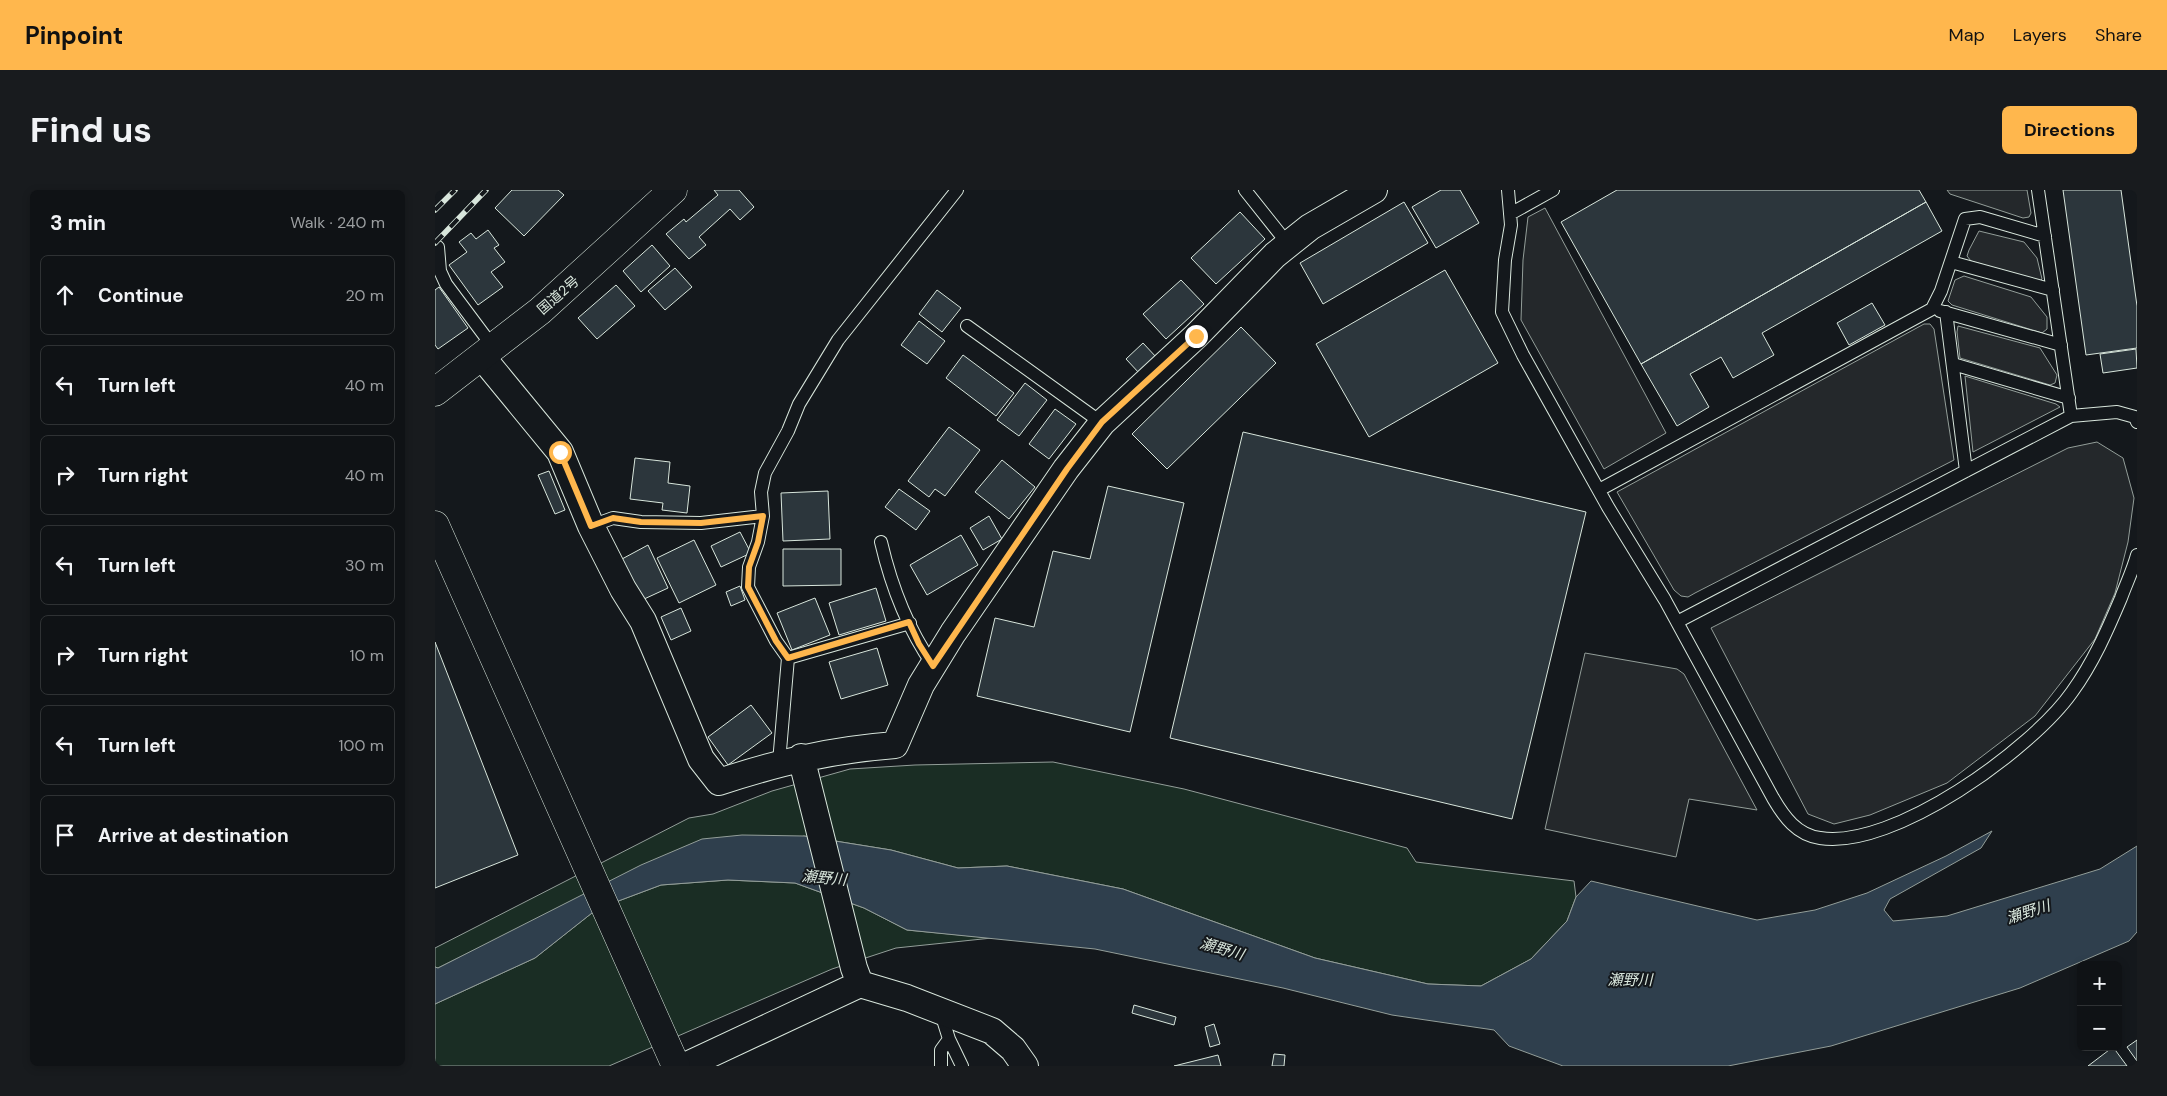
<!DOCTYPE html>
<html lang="en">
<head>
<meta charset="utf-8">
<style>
  :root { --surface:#0f1215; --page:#181b1e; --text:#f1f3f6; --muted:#9b9ea0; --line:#2f3234; --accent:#ffb74d }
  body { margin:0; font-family:"DM Sans","Noto Sans JP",sans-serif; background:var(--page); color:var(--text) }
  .controls { position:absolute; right:15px; bottom:15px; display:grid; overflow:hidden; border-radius:8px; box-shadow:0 2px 8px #0003 }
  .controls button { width:45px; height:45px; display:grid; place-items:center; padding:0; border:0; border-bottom:1px solid var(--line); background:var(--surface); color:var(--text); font:25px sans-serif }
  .stop { position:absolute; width:15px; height:15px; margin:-11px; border:4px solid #ffb74d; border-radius:50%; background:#fff }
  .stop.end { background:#ffb74d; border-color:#fff; box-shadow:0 1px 5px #0008 }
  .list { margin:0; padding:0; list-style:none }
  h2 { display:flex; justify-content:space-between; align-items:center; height:65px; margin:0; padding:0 20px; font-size:21px }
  h2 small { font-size:16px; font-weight:400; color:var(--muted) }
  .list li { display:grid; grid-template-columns:32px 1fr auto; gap:15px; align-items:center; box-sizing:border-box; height:80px; margin:0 10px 10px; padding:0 10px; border:1px solid var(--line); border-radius:8px }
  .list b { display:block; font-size:19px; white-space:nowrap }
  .list em { font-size:16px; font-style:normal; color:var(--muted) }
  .icon { flex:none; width:28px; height:28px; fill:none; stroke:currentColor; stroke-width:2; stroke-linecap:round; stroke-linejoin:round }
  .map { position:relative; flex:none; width:1702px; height:876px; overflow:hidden; border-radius:8px }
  header { display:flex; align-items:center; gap:30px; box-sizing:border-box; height:70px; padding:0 25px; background:var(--accent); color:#111 }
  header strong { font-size:24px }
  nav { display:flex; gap:28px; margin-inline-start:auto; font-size:18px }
  .intro { display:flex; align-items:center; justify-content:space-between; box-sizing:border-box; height:120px; padding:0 30px }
  h1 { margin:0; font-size:35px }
  .button { padding:12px 22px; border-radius:8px; background:var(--accent); color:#111; font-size:18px; font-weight:700 }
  main { display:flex; gap:30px; padding:0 30px }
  aside { flex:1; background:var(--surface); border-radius:8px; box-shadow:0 2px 8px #0003 }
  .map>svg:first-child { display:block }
  .green { fill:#1a2d24; stroke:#939e99 }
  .parking { fill:#24282b; stroke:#939e99 }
  .water { fill:#2f3f4d; stroke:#939e99 }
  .building { fill:#2c363c; stroke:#d8e6dc }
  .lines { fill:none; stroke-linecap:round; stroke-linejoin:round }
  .lane-casing { stroke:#d8e6dc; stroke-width:14 }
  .street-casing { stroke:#d8e6dc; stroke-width:28 }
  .secondary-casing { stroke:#d8e6dc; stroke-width:29 }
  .highway-casing { stroke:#d8e6dc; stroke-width:29 }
  .lane { stroke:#14181c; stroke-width:12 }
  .street { stroke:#14181c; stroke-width:26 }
  .secondary { stroke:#14181c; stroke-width:28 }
  .highway { stroke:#14181c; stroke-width:28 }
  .rail-casing { stroke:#d8e6dc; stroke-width:5.5 }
  .rail { stroke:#14181c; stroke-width:4; stroke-dasharray:11; stroke-linecap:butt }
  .route { stroke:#ffb74d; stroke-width:6 }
  .labels { text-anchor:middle; stroke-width:4; stroke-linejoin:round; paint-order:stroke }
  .street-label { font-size:14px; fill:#d8e6dc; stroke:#14181c }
  .water-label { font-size:15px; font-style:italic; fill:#d8e6dc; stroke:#14181c }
</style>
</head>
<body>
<header>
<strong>Pinpoint</strong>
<nav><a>Map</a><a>Layers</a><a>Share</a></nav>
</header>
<div class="intro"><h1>Find us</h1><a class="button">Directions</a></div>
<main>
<aside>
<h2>3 min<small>Walk · 240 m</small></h2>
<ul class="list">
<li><svg class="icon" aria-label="ahead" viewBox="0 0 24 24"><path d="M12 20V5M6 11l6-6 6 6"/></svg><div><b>Continue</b></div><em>20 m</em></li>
<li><svg class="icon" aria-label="left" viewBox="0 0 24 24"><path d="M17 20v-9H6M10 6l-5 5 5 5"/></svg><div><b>Turn left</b></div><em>40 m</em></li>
<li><svg class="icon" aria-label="right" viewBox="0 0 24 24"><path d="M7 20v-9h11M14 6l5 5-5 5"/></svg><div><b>Turn right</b></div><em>40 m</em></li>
<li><svg class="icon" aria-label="left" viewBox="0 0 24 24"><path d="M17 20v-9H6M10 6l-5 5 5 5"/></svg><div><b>Turn left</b></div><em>30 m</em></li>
<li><svg class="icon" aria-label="right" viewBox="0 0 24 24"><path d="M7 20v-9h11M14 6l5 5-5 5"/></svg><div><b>Turn right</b></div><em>10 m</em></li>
<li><svg class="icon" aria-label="left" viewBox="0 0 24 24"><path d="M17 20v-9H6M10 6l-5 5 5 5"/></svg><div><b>Turn left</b></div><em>100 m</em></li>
<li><svg class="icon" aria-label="arrive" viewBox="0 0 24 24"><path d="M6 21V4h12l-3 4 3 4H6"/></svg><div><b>Arrive at destination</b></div></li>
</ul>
</aside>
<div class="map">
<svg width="1702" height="876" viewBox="0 0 1702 876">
  <rect width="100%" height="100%" fill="#14181c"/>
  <!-- green -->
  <path class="green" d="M618,572L749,599L972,658L981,672L1139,691L1141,707L1132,731L1096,769L1046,796L993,794L880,768L688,699L572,676L523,678L456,660L369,646L88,736L3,778L0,777V758L254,628L278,624L337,601L415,579L480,575Z
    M293,690L360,693L429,718L472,740L557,748L461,758L397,779L174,876H0V814L100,768L162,719L226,695Z"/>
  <!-- parking -->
  <path class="parking" d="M1512,0H1592L1596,23L1594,27L1588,28L1515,4Z
    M1110,18L1231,243L1169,279L1086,130L1088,70L1093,27Z
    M1544,41L1589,52L1602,68L1607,89L1604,92L1536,71L1532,66L1534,60Z
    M1529,86L1596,107L1612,127V139L1607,143L1517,115L1513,111L1520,90Z
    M1489,134H1495L1499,139L1519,270L1260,403L1253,407L1246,406L1239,400L1182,302Z
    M1523,136L1605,158L1622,185L1620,193L1615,195L1525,168L1522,142Z
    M1530,186L1621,214L1625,217L1538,262Z
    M1662,252L1688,268L1699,308L1693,352L1680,403L1660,449L1600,526L1512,593L1435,625L1399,634L1373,624L1276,438L1633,258Z
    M1150,463L1242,479L1249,484L1322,620L1254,609L1241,667L1110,639Z"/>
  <!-- water -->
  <path class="water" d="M1557,641L1546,658L1455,709L1449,720L1458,731L1512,726L1665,679L1702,656V742L1694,751L1585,798L1396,856L1293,876H1128L1074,856L1059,840L957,825L848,798L660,759L472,740L429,718L360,693L293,690L226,695L162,719L100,768L0,814V777L3,778L206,675L267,649L307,645L369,646L456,660L523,678L572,676L688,699L880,768L993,794L1046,796L1096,769L1132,731L1141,707L1156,691L1322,730L1380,720L1432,703L1511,666Z"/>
  <!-- building -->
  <path class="building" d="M77,0H123L129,5L89,46L60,18Z
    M279,0H304L319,17L305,30L295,19L264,47L271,55L254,69L231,44L249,29L251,32L283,5Z
    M1006,0H1025L1044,33L1001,58L977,17Z
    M1182,0H1484L1491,12L1206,174L1126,32Z
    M1628,0H1686L1702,116V158L1651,165Z
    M969,12L993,53L888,114L865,73Z
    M1491,12L1507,41L1327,143L1339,165L1298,188L1286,167L1255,184L1274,217L1242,236L1206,174Z
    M805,22L830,49L781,94L756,68Z
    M53,40L64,55L59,58L70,72L56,82L68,97L43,115L14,75L32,62L24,52L36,43L41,49Z
    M217,55L235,76L206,102L188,81Z
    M240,78L257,97L230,120L213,101Z
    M1010,80L1063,173L934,247L881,154Z
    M746,90L769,114L731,149L708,124Z
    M181,95L200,116L162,149L143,128Z
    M4,97L33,138L3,159L0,155V100Z
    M502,100L526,118L507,142L484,124Z
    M1437,113L1450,135L1414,155L1402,133Z
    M484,131L510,151L492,174L466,155Z
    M806,137L841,173L732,279L697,244Z
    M708,153L722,168L705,184L691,169Z
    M1701,159L1702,178L1668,183L1665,164Z
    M528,165L579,203L561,226L511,188Z
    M590,193L612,210L584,246L562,230Z
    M620,219L641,234L614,269L594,254Z
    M514,237L545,260L510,306L500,299L494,307L473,291Z
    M808,242L1151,322L1077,629L735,548Z
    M200,268L235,272L233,293L255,296L252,323L227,320L228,313L195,309Z
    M567,270L600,297L574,329L540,302Z
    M114,281L130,320L120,324L103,285Z
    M673,296L749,313L695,542L542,506L560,428L599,437L618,361L655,369Z
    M464,299L495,321L481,340L450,317Z
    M393,301L395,349L348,351L346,303Z
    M554,326L567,349L548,360L535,338Z
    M305,342L316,363L286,377L276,356Z
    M526,345L543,375L492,405L475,375Z
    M259,350L281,395L244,413L222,368Z
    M213,355L233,398L207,410L187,369Z
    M348,359H406V395L348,396Z
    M305,396L310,410L296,416L291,402Z
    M441,398L451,431L404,445L394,413Z
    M380,408L395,445L357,460L342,423Z
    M246,418L256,441L236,450L226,427Z
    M0,452L83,665L0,698Z
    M442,458L453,495L406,509L394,472Z
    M316,515L337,543L293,575L273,547Z
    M699,815L741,827L739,835L697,823Z
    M779,834L785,854L775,857L770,837Z
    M1702,850V871L1692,857Z
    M1678,857L1692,876H1653Z
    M839,864L850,865L849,876H837Z
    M783,865L786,876H739Z"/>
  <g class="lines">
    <!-- lane casing -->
    <g class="lane-casing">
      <path id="lane" d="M810,0L853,54
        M1073,0L1076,35L1070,70L1067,122L1088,165L1173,317L1230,410L1338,608C1349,627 1362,645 1385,648C1458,660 1597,559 1637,502C1658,473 1672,441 1686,408C1691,394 1698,380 1702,365
        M1603,0L1636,226
        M1075,24L1118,0
        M3,57L5,81L11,94L58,157
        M1516,72L1618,100
        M1505,121L1626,155
        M1511,122L1531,281
        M532,136L667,233
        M1518,174L1634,208
        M1164,300L1497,119L1506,101L1530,29L1545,27L1610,46
        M156,336L178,328L206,332L266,333L328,326
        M446,352C456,395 473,439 498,475
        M1242,432L1636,226L1682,222L1700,227L1702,232
        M353,468L475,433
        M344,572L353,468L341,451L313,397L314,377L323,352L328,326L326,302L330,283L353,241L364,214L403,150L522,0
        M505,820L514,849L527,876
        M506,876V860L514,849"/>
    </g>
    <!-- street casing -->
    <g class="street-casing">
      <path id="street" d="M47,167L125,262L156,336L188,399L208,431L266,569L284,592C345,572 396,560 460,555L486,495L518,443L631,279L667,233L761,146L840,65L875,37L939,0
        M366,567L419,778L425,794
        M250,876L425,794L472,808L557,841L578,859L590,876"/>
    </g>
    <!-- secondary casing -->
    <g class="secondary-casing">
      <path id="secondary" d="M0,335L241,876"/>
    </g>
    <!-- highway casing -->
    <g class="highway-casing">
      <path id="highway" d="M0,202L105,121L238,0"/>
    </g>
    <!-- lane -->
    <use href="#lane" class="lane"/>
    <!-- street -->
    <use href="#street" class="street"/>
    <!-- secondary -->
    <use href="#secondary" class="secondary"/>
    <!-- highway -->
    <use href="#highway" class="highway"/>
    <!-- rail casing -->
    <g class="rail-casing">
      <path id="rail" d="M0,20L20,0
        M0,53L51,0"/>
    </g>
    <!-- rail -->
    <use href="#rail" class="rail"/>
  </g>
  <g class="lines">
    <!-- route -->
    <path class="route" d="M125,262L156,336L178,328L206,332L266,333L328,326L323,352L314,377L313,397L341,451L353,468L474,432L484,454L498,476L632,279L667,232L761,146"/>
  </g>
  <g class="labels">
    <!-- street labels -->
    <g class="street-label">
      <text transform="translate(123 105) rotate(-41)" y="5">国道2号</text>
    </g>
    <!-- water labels -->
    <g class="water-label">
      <text transform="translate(389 688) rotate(5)" y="5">瀬野川</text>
      <text transform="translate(1593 722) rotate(-18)" y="5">瀬野川</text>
      <text transform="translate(787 759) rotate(16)" y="5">瀬野川</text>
      <text x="1195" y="795">瀬野川</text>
    </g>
  </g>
</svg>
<div class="controls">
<button>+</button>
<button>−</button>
</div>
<div class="stop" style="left:125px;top:262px"></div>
<div class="stop end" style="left:761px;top:146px"></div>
</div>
</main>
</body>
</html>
